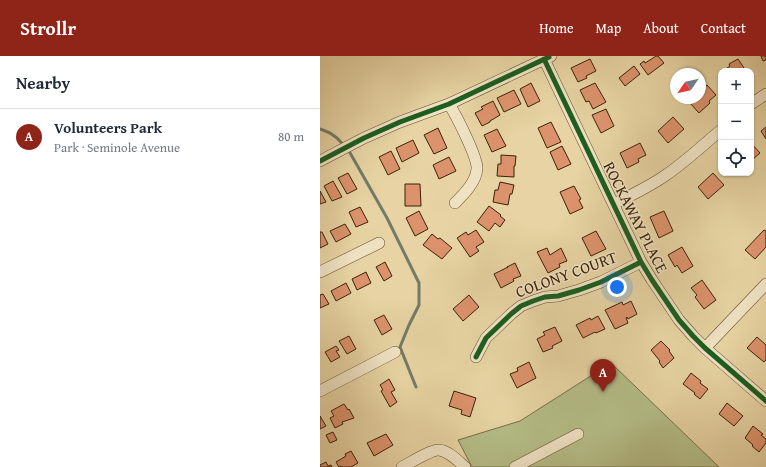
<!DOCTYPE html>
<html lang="en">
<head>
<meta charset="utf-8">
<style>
  :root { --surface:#fff; --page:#f2f2f3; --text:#1f2937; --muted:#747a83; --line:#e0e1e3; --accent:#8f2418 }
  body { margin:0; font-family:"Gentium Book Plus",serif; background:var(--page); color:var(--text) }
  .controls { position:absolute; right:12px; top:12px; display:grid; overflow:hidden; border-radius:8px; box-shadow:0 1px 3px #0004 }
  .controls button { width:36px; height:36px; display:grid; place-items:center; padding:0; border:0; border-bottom:1px solid var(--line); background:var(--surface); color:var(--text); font:20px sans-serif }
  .compass { position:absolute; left:350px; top:12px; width:36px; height:36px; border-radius:50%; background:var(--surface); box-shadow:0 1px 3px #0004; rotate:236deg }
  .you { position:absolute; left:297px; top:231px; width:14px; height:14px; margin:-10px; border:3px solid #fff; border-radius:50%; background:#1a73e8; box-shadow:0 0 0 6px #1a73e833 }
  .badge { display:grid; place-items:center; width:26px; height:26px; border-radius:50%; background:var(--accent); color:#fff; font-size:13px; font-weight:700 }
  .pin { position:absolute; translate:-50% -33px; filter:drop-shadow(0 1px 2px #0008) }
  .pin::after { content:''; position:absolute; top:21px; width:14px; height:12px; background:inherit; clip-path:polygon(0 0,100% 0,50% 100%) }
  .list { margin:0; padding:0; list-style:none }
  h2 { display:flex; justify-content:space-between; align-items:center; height:52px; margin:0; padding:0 16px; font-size:17px }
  h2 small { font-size:13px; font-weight:400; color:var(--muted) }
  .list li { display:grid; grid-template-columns:26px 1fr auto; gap:12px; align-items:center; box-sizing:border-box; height:56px; padding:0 16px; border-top:1px solid var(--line) }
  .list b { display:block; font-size:15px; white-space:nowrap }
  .list p { margin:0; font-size:13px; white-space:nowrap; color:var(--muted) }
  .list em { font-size:13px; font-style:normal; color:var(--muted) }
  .icon { flex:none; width:22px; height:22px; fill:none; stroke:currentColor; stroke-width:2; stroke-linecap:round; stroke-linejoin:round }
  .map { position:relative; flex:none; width:446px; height:411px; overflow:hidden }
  header { display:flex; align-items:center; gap:24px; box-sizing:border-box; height:56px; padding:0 20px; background:var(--accent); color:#fff }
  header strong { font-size:19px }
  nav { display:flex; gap:22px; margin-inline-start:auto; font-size:14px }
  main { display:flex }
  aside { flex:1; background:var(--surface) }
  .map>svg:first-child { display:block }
  .green { fill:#b4bc86; stroke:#786f46 }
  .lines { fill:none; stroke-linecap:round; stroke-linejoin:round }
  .stream { stroke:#727c66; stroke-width:3 }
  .building { fill:#dc936d; stroke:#3b2205 }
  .minor-casing { stroke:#664e2c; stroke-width:12 }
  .minor { stroke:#efe2c3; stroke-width:11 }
  .cycleway-casing { stroke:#efe2c3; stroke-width:8 }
  .cycleway { stroke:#1b5e20; stroke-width:5 }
  .labels { text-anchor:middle; stroke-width:3; stroke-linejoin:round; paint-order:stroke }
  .street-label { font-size:16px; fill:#3b2205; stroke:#efe2c3 }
</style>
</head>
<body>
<header>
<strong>Strollr</strong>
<nav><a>Home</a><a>Map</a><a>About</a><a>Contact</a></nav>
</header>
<main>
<aside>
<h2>Nearby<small></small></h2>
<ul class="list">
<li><span class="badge">A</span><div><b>Volunteers Park</b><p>Park · Seminole Avenue</p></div><em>80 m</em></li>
</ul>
</aside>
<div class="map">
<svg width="446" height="411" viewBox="0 0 446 411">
  <rect width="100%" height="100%" fill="#e7d3a3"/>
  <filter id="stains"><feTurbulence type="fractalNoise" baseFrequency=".005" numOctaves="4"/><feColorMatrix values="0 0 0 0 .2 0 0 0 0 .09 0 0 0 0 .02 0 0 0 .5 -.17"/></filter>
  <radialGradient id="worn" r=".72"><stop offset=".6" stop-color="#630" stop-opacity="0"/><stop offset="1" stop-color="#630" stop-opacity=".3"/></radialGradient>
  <!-- green -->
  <path class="green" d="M291,307L399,411H152L138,384L200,365Z"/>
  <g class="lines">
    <!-- stream -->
    <path class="stream" d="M0,73L10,77L17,82L29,95L67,162L99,227V249L89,269L80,291L96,331"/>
  </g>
  <!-- building -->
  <path class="building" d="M336,0H338L344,7L328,19L320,8L324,5L325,7L330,4Z
    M441,0H446V4L443,5Z
    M270,3L276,15L266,20L267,22L258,26L251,12Z
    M418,3L426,15H403L410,10L409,8Z
    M314,10L320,18L305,30L299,22Z
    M211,27L220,45L208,51L200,33Z
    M275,27L286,46L273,53L269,45L266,46L260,34Z
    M387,29L396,39L389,45L390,47L379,57L369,46L373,42H380V34Z
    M194,34L201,48L184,56L177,42Z
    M173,45L180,59L170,65V66L162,70L155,57L163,53L161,51Z
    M286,53L294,70L281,77L272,59Z
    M353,61L364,73L348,87L338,75Z
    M231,66L241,86L227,92L218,72Z
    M446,71V83L441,75Z
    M118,72L127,92L114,98L104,79Z
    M177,73L186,90L172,96L164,79Z
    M93,84L99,97L82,106L76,92Z
    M320,87L326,99L318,103L319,106L307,112L300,97Z
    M431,87L440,97L432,104L431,103Z
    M242,90L251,108L238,114L230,96Z
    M71,95L80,113L68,119L59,101Z
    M181,99L196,100L195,110H194V121L177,120L178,108H181Z
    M129,101L136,115L119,123L113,109Z
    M28,117L37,133L27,138L18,122Z
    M393,117L404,129L388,143L378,131Z
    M13,125L22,141L12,145L4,130Z
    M180,126L194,129L192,138H190L188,149L173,146L175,134H178Z
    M85,128H100L101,150H85Z
    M254,130L261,143L259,144L263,152L250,158L240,136Z
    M0,135L6,146L0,148Z
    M169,150L181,159L180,160L185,164L180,171L175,167L169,175L157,166Z
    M40,151L48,166L36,171L29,156Z
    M99,155L108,173L95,180L86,162Z
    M344,155L353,175L339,182L330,161Z
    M25,168L31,178L16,186L10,175Z
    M156,174L164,186L156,191L159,195L150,201L137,182L146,176L148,179Z
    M444,174L446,175V191L435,203L425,194Z
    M276,175L286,193L271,200L262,182Z
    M0,176H2L8,188L0,192Z
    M112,178L118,183L120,182L132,192L122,203L103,189Z
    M362,191L373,210L362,217L357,209L355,211L348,199Z
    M227,192L230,199L241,192L247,205L239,208L240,211L228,217L217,196Z
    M65,206L72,220L64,225L56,211Z
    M195,207L201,220L193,223L194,225L181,232L174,218L188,211H187Z
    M46,216L51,227L37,234L32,223Z
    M382,224L396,244L384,253L375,241L377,239L371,232Z
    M26,227L31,237L16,245L11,235Z
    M3,238L9,248L0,252V239Z
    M149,239L159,251L143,265L133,253Z
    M311,245L317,258L308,263L307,261L306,262L308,267L295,273L285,254L302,246L303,249Z
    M64,259L72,273L62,279L54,264Z
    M278,260L285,273L276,277L275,276L263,282L256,269L270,262L271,264Z
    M235,271L242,285L232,290L233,292L223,296L217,283L225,279L223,276Z
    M29,280L36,293L27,298L19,285Z
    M437,281L446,289V304L444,306L427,292Z
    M341,285L350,294L349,295L354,302L343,312L339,306L340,305L331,294Z
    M16,290L19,294L16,295L20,301L11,306L5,296Z
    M209,306L216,322L197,332L190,318L198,315L197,312Z
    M371,317L381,325L380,327L388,333L380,343L374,338L375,337L363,328Z
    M69,323L75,334L71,336L77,346L70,351L61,335L63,334L60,329Z
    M134,335L156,342L150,361L141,358L142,354L129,350Z
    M407,347L423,360L414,370L399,358Z
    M24,348L28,354L29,353L34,362L22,366L23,368L15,372L10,362L14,360L11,355Z
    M0,360L6,370L0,373Z
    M433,370L443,378L441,379L446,383V387L439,396L432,390L433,389L425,382Z
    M13,376L17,384L10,387L6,379Z
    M66,378L73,389L54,400L47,387Z
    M31,395L38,407L31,411H22L21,410L19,411L16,406L26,400L25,398Z
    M6,406L8,410L11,409L12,411H0V409Z"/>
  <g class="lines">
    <!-- minor casing -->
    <g class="minor-casing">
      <path id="minor" d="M224,3L321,206L332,224L359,264L373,280L385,292L446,345
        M129,48C136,59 158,102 157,113C156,126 144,138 135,147
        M431,48L446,38
        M0,105L44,82L80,66L129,48L231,0
        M294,148C311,139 329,131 346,119C365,106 383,89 401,74
        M0,216L59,187
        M385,292L446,228
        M156,301L166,282L191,258L201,250L213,245L225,241L238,240L259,234L281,226L321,206
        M0,335L75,296
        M82,411C90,407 112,393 119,394C129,395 138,405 145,411
        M195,411L258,378"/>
    </g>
    <!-- minor -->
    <use href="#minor" class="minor"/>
    <!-- cycleway casing -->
    <g class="cycleway-casing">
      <path id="cycleway" d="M224,3L321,206L332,224L359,264L373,280L385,292L446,345
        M0,105L44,82L80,66L129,48L229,1
        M156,301L166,282L191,258L201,250L213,245L225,241L238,240L259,234L281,226L321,206"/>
    </g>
    <!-- cycleway -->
    <use href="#cycleway" class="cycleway"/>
  </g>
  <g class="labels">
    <!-- street labels -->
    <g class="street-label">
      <text transform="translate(316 161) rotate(63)" y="6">ROCKAWAY PLACE</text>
      <text transform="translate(246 218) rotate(-20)" y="6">COLONY COURT</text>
    </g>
  </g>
  <rect width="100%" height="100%" filter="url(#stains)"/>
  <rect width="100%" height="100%" fill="url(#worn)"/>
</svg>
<div class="controls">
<button>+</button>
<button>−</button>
<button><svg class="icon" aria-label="locate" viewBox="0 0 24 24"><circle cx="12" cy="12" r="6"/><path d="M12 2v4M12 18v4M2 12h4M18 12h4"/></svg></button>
</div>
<svg class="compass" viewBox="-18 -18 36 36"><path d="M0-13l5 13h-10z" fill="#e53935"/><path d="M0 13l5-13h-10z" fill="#747a83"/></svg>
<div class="you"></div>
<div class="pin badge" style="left:283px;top:336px">A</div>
</div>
</main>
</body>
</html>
